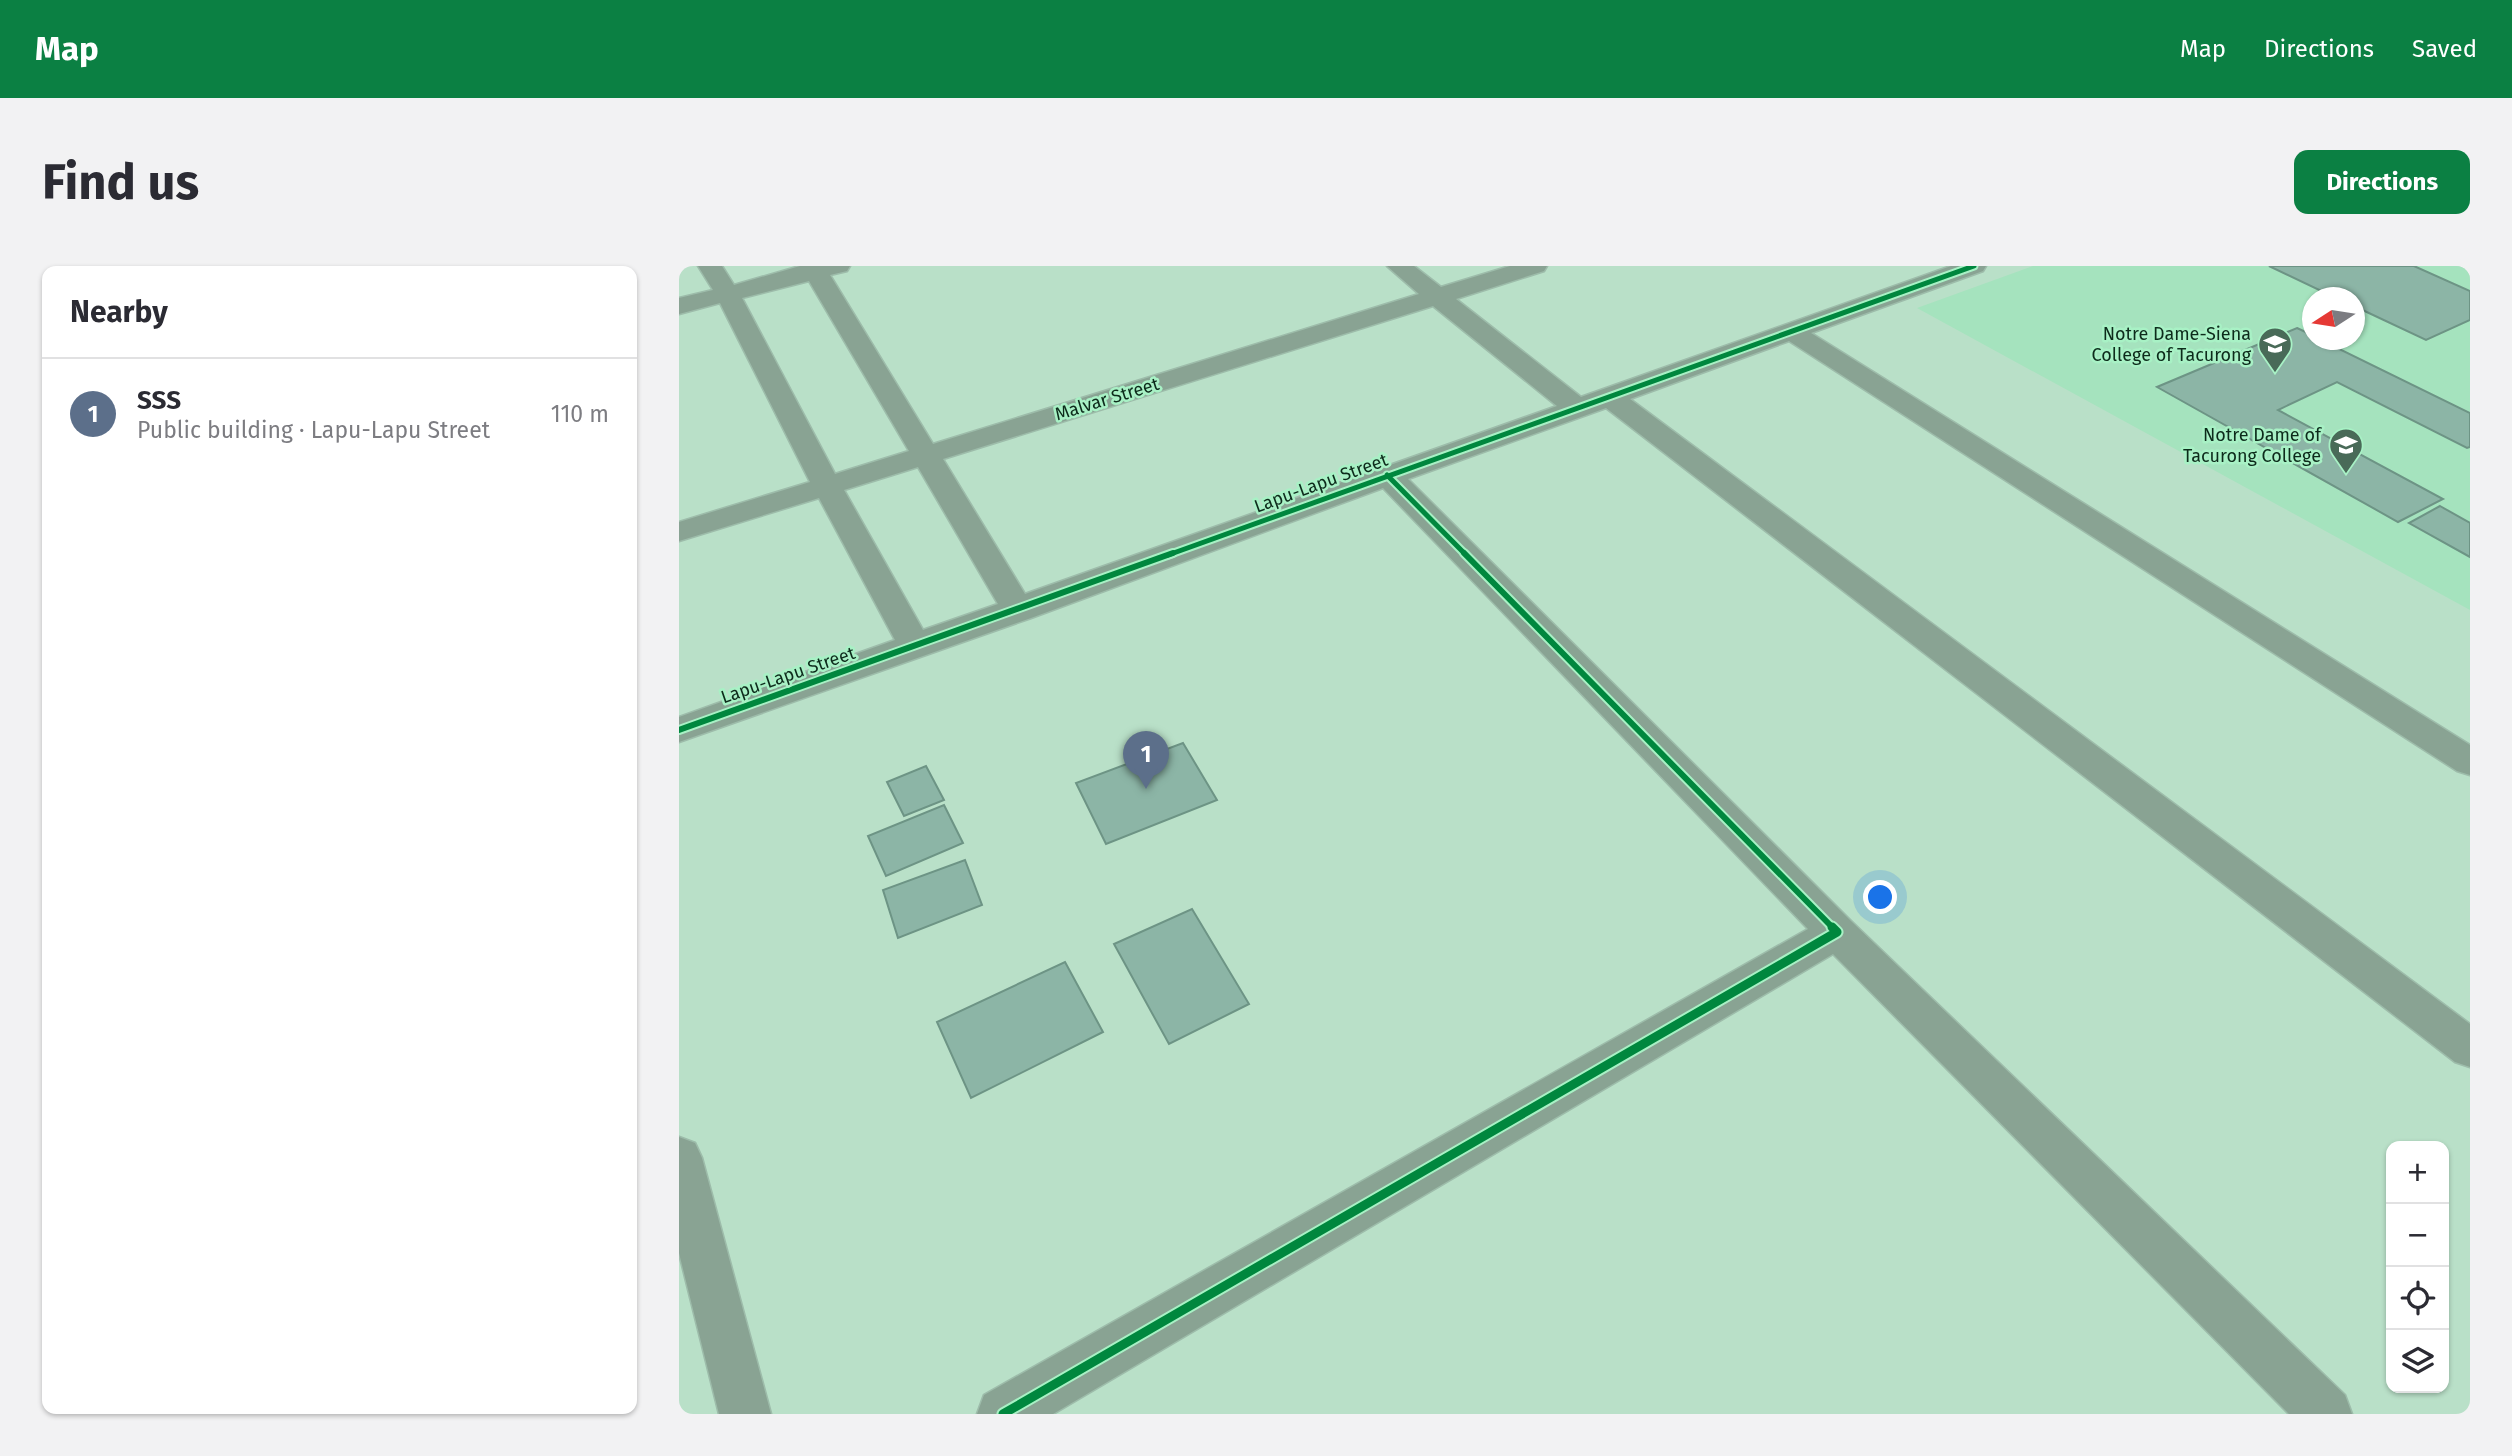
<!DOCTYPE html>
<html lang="en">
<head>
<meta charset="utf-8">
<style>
  :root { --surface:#fff; --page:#f2f2f3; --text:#2b2b33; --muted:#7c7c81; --line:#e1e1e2; --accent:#0b8043 }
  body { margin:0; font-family:"Fira Sans",sans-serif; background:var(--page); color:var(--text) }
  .controls { position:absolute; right:21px; bottom:21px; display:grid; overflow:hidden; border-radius:14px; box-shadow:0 2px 5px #0004 }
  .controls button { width:63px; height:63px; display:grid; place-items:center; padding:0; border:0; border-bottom:2px solid var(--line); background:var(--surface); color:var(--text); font:35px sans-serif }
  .compass { position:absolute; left:1623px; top:21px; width:63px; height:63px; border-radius:50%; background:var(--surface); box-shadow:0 2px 5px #0004; rotate:258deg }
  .you { position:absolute; left:1202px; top:632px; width:24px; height:24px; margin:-18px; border:5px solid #fff; border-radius:50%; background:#1a73e8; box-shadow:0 0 0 10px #1a73e833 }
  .badge { display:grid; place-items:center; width:46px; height:46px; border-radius:50%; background:var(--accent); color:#fff; font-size:23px; font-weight:700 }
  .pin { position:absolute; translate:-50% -58px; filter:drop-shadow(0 2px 4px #0008) }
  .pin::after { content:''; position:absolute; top:37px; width:24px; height:21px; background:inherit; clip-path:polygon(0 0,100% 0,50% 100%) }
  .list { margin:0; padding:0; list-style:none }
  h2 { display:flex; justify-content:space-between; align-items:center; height:91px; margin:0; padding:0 28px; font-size:30px }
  h2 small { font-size:23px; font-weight:400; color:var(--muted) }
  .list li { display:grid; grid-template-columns:46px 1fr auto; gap:21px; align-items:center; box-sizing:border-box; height:112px; padding:0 28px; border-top:2px solid var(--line) }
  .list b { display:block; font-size:26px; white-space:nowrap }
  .list p { margin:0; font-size:23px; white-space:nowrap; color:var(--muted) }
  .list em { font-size:23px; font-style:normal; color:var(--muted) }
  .icon { flex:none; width:38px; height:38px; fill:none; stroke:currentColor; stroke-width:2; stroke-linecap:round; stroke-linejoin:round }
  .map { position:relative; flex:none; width:1791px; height:1148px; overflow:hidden; border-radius:14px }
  header { display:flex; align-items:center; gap:42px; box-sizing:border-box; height:98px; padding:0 35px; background:var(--accent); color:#fff }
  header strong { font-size:33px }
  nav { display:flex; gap:38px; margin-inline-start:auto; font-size:24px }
  .intro { display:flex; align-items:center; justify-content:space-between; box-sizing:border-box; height:168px; padding:0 42px }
  h1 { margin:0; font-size:49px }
  .button { padding:18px 32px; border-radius:14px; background:var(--accent); color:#fff; font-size:24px; font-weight:700 }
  main { display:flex; gap:42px; padding:0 42px }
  aside { flex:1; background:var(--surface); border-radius:14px; box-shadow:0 2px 5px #0004 }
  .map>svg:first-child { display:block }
  .built { fill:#a5e3be; fill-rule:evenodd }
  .building { fill:#8cb5a6; stroke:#6d9485; stroke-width:2 }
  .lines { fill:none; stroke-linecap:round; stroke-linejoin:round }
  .street-casing { stroke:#9dbcaa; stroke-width:3 }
  .street { fill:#89a393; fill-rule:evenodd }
  .cycleway-far2-casing { stroke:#a8f1c5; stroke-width:9 }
  .cycleway-far1-casing { stroke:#a8f1c5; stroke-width:10 }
  .cycleway-casing { stroke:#a8f1c5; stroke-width:13 }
  .cycleway-far2 { stroke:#00873e; stroke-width:5 }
  .cycleway-far1 { stroke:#00873e; stroke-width:6 }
  .cycleway { stroke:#00873e; stroke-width:9 }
  .labels { text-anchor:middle; stroke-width:5; stroke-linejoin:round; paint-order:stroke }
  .far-poi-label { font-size:18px; fill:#0d2b1b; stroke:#a8f1c5; text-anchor:end }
  .far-street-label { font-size:18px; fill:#0d2b1b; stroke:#a8f1c5 }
</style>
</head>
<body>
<header>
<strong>Map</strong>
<nav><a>Map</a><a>Directions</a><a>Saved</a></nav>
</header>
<div class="intro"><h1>Find us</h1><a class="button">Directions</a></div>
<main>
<aside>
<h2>Nearby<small></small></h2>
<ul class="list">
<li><span class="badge" style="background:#5c6f8a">1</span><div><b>SSS</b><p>Public building · Lapu-Lapu Street</p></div><em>110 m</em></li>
</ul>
</aside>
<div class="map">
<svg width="1791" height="1148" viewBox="0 0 1791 1148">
  <rect width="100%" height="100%" fill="#b9e0c8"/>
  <!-- built -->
  <path class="built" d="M1354,0H1791V344L1238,42ZM1633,32H1675V74H1633Z"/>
  <!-- building -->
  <path class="building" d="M1590,0H1735L1791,25V54L1747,74L1675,40V32H1657Z
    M1618,62L1633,69V74H1642L1791,147V181L1788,182L1658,116L1599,144L1764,233L1719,256L1478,121Z
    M1761,240L1791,257V291L1730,257Z
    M504,477L538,534L427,578L397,517Z
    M247,500L265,534L225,550L208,516Z
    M265,539L284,577L207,610L189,570Z
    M286,594L303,639L219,672L204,624Z
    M513,643L570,738L490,778L435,678Z
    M386,696L424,766L292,832L258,756Z"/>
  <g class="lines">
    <!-- street casing -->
    <g class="street-casing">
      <path id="street" d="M19,0H43L55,19L121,0H171L168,5L151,9L254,178L740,28L708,0H735L762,21L831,0H868L865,5L777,33L902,131L1272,0H1307L1304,5L1132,67L1791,479V509L1778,505L1110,75L951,133L1791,758V801L1776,796L927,142L729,213L1172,655L1666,1129L1673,1148H1610L1154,688L374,1148H298L305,1129L1129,663L704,222L352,352L0,476V451L216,374L140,232L0,275V256L131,216L41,37L0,48V32L34,24ZM130,15L230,185L156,208L63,32ZM754,40L878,140L346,328L264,193ZM239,201L319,338L244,364L165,224Z
        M0,871L16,877L23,892L92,1148H40L0,987Z"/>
    </g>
    <!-- street -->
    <use href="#street" class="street"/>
    <!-- cycleway-far2 casing -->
    <g class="cycleway-far2-casing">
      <path id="cycleway-far2" d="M708,209L787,289
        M489,289L1295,0"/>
    </g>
    <!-- cycleway-far1 casing -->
    <g class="cycleway-far1-casing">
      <path id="cycleway-far1" d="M785,287L1155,663
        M0,464L494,287"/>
    </g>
    <!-- cycleway casing -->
    <g class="cycleway-casing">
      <path id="cycleway" d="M324,1148L1158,666L1153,661"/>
    </g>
    <!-- cycleway-far2 -->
    <use href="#cycleway-far2" class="cycleway-far2"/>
    <!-- cycleway-far1 -->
    <use href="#cycleway-far1" class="cycleway-far1"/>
    <!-- cycleway -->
    <use href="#cycleway" class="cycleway"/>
  </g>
  <!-- icons -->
  <defs>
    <g id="school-pin" transform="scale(1.75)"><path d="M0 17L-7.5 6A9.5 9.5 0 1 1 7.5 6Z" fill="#496a58" stroke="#a8f1c5"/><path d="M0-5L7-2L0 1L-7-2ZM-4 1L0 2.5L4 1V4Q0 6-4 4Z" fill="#fff"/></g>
    <g id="university-pin" transform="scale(1.75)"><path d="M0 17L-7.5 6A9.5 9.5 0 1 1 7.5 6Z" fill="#496a58" stroke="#a8f1c5"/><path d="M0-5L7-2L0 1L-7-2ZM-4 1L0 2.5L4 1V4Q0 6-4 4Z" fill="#fff"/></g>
  </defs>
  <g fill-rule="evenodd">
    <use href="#school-pin" x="1596" y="78"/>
    <use href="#university-pin" x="1667" y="179"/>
  </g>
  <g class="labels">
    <!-- far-poi labels -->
    <g class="far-poi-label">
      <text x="1572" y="74">Notre Dame-Siena<tspan x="1572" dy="21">College of Tacurong</tspan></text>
      <text x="1642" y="175">Notre Dame of<tspan x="1642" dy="21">Tacurong College</tspan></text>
    </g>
    <!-- far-street labels -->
    <g class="far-street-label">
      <text transform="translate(428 133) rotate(-17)" y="6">Malvar Street</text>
      <text transform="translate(642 217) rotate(-20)" y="6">Lapu-Lapu Street</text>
      <text transform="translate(109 409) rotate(-19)" y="6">Lapu-Lapu Street</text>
    </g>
  </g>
</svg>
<div class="controls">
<button>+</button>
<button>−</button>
<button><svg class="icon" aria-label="locate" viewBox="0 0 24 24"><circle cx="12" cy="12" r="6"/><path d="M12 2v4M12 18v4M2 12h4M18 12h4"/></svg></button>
<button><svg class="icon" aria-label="layers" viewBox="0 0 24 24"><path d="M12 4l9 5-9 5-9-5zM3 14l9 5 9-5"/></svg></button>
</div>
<svg class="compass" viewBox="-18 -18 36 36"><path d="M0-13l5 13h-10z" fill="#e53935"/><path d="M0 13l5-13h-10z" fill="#7c7c81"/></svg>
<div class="you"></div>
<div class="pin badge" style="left:467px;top:523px;background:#5c6f8a">1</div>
</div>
</main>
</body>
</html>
